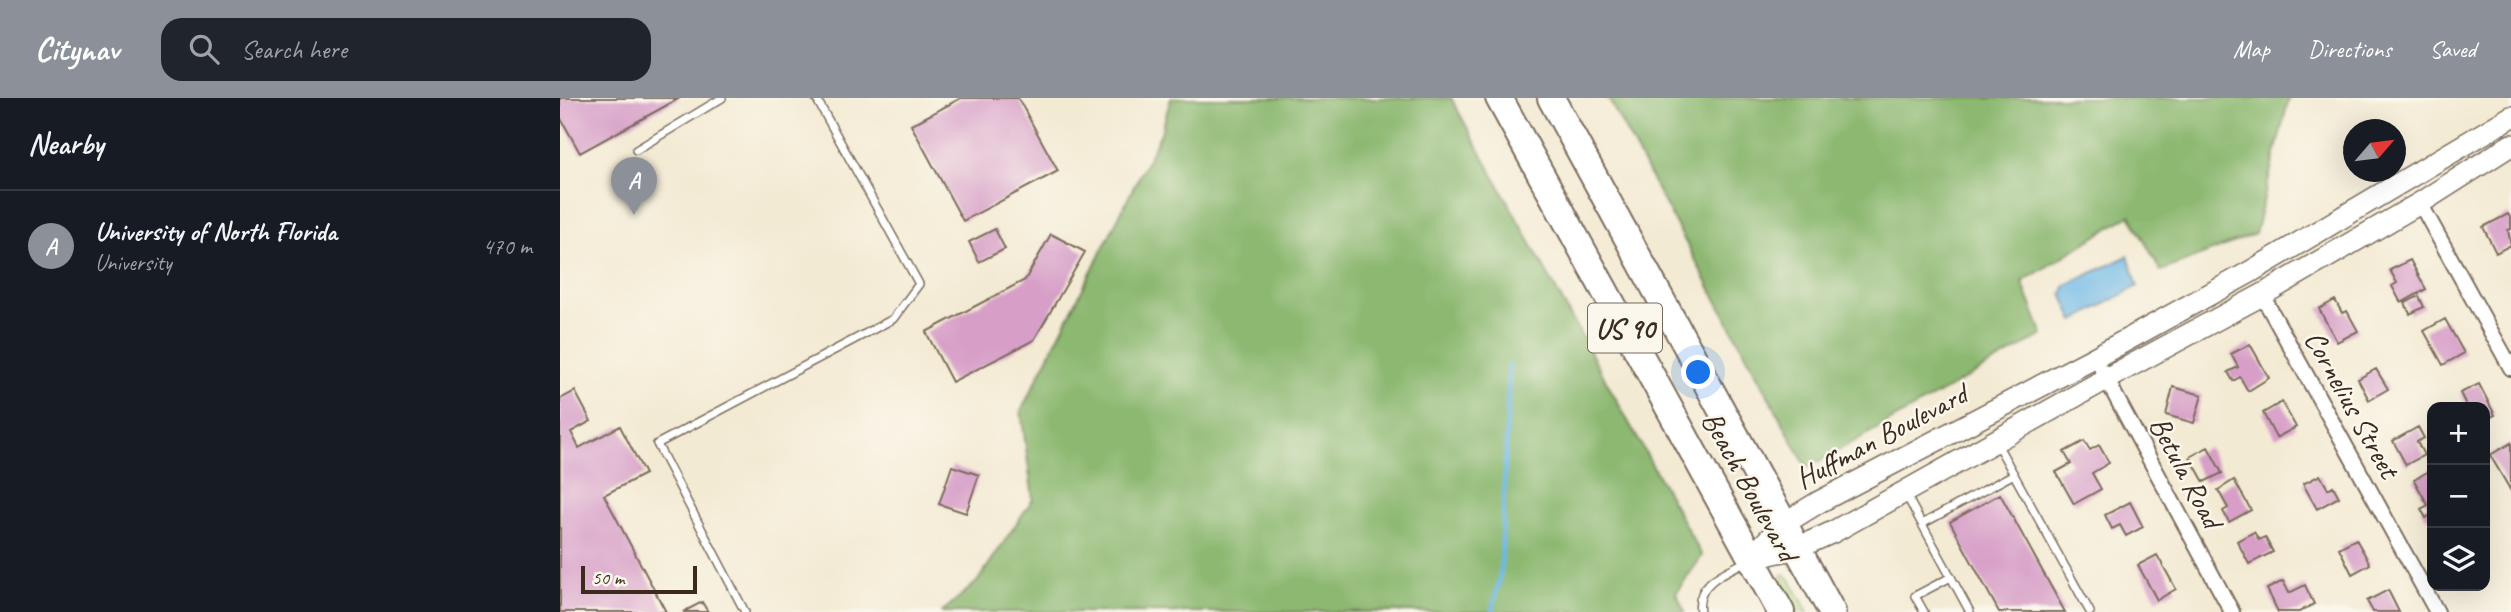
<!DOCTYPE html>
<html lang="en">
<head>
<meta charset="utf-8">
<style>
  :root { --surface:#171b24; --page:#20242c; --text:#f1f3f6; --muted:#9ea1a6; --line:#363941; --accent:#8c9099 }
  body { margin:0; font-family:Caveat,sans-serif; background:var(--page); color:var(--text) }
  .controls { position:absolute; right:21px; bottom:21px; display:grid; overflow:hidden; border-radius:14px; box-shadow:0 7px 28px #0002 }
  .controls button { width:63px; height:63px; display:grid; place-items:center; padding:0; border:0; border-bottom:2px solid var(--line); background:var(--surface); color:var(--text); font:35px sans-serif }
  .compass { position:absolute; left:1783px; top:21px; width:63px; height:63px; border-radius:50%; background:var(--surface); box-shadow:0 7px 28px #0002; rotate:62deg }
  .scale { position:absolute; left:21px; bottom:18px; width:116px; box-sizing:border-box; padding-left:7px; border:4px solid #3b2a1e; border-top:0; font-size:19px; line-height:24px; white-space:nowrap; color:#3b2a1e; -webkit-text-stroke:5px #fbf7ec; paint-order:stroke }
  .you { position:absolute; left:1139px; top:275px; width:24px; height:24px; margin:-18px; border:5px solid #fff; border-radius:50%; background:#1a73e8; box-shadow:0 0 0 10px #1a73e833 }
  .badge { display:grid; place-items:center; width:46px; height:46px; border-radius:50%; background:var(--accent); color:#fff; font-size:23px; font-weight:700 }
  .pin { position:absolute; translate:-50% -58px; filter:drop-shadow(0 2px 4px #0008) }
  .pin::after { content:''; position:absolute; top:37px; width:24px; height:21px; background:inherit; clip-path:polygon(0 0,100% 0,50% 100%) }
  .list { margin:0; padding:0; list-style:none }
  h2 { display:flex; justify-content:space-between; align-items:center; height:91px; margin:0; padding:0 28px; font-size:30px }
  h2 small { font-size:23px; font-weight:400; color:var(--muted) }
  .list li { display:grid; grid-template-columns:46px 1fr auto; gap:21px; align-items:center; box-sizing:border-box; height:112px; padding:0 28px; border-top:2px solid var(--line) }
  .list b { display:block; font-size:26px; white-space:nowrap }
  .list p { margin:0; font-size:23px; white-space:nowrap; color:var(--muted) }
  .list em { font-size:23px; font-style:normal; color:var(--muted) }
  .icon { flex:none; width:38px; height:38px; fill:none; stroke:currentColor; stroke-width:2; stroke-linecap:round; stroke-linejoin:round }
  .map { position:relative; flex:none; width:1951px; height:514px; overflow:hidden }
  header { display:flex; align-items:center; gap:42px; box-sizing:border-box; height:98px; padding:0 35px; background:var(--accent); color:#fff }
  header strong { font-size:33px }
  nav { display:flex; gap:38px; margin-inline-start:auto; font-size:24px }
  .search { width:490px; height:63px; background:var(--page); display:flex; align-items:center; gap:18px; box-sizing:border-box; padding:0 24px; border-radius:21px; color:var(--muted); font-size:26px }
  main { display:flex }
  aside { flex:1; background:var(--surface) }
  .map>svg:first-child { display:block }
  .green { fill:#b0d883; stroke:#768150; stroke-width:2 }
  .forest { fill:#8cb871; stroke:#647148; stroke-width:2 }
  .water { fill:#6db8e6; stroke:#547182; stroke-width:2 }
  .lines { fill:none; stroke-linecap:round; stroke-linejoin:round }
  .stream { stroke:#6db8e6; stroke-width:4.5 }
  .building { fill:#d79fc8 }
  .lane-casing { stroke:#7b6d5d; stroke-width:10 }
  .street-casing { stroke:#7b6d5d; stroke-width:18 }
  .secondary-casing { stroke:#7b6d5d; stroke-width:24 }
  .highway-casing { stroke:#7b6d5d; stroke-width:30 }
  .lane { stroke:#fff; stroke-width:7 }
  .street { stroke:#fff; stroke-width:14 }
  .secondary { stroke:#fff; stroke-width:21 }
  .highway { stroke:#fff; stroke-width:26 }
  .labels { text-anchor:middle; stroke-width:5; stroke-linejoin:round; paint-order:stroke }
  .shield { fill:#fbf7ec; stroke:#75685c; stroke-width:2 }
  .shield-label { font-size:28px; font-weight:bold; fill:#3b2a1e }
  .street-label { font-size:30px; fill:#3b2a1e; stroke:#fbf7ec }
</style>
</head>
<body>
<header>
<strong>Citynav</strong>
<div class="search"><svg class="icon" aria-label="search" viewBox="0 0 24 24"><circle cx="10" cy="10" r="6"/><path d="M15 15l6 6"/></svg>Search here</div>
<nav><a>Map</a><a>Directions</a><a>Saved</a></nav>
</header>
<main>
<aside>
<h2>Nearby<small></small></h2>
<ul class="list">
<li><span class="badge">A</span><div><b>University of North Florida</b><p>University</p></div><em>470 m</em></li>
</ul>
</aside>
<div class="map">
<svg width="1951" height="514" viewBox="0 0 1951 514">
  <rect width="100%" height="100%" fill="#fbf7ec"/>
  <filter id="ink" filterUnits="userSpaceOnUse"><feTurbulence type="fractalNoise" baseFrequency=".0143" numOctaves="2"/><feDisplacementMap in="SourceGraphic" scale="14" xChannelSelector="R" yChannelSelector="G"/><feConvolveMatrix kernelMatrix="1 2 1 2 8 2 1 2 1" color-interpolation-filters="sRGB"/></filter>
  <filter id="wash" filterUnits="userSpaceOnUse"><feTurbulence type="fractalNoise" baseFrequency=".00686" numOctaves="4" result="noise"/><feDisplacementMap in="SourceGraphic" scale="28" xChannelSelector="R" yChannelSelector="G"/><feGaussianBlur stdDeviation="1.57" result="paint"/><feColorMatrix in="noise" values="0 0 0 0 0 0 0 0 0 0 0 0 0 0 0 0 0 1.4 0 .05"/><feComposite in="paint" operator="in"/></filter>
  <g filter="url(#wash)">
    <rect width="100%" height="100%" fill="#f3ead3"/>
    <!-- green -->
    <path class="green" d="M1225,476L1229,480L1248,514H1237L1225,491L1222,477Z"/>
    <!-- forest -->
    <path class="forest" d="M611,0H891L1142,458L1116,495L1125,514H382L417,484L473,401L461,313L601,35Z
      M1048,0H1729L1695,136L1601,173L1570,117L1462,184L1483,237L1247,370Z"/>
    <!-- water -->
    <path class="water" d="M1568,158L1578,188L1514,223L1502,196L1506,187Z"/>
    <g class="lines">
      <!-- stream -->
      <path class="stream" d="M932,514L941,472L949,267"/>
    </g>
    <g id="blocks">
      <!-- building -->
      <path class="building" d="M0,0H120L20,55L0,19Z
        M401,0H458L498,73L403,123L351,27Z
        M1948,116L1951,121V131L1948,132L1951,147L1936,155L1923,129Z
        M435,131L445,151L419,164L409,144Z
        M491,136L525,154L474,242L392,284L366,234L465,182Z
        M1850,162L1866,191L1841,205L1832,188L1837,185L1830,172Z
        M1859,198L1864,209L1850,216L1845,205Z
        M1775,202L1782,215L1787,213L1798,233L1777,244L1759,211Z
        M1885,221L1904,255L1883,267L1864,233Z
        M1690,246L1709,280L1688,293L1680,279L1673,283L1668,274L1678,269L1671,256Z
        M1816,271L1828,291L1809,302L1798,281Z
        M1919,286L1935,317L1925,322V309H1907L1900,295Z
        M1613,289L1642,297L1634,325L1606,317Z
        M15,293L31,323L11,334L19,350L60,328L85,376L44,397L106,514H0V301Z
        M1722,304L1736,329L1716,340L1703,315Z
        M1858,329L1864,340L1857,344L1864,357L1846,367L1833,343Z
        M1524,343L1530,352L1539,347L1549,365L1532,375L1541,391L1514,406L1496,374L1511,366L1504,354Z
        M1951,345V393L1930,357Z
        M1648,349L1662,375L1644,384L1630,359Z
        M392,368L419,377L406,415L379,406Z
        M1872,371V416L1866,420L1861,411L1868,407L1854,382Z
        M1760,377L1768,391L1773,388L1779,399L1757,411L1743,386Z
        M1674,382L1691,412L1669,424L1663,413L1668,410L1658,392Z
        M1440,396L1505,514H1439L1390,424Z
        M1570,404L1583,429L1566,438L1560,427L1552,431L1545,417Z
        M1694,434L1699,442L1705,439L1713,454L1689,466L1677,443Z
        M1796,441L1810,466L1792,476L1779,450Z
        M1597,457L1616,491L1597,502L1578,467Z
        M1723,483L1729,495L1745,487L1754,506L1739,514H1718L1707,491Z
        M1828,492L1839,514H1813L1807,503Z
        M142,504L148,514H123Z"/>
    </g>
  </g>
  <g filter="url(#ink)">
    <use href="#blocks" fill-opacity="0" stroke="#7b6d5d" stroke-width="2"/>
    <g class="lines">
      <!-- lane casing -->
      <g class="lane-casing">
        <path id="lane" d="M76,52L162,0
          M1437,346L1530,514
          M1345,395L1410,514
          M1362,426L1454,376
          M185,514L97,346L333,221L359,186L256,0
          M1140,514C1135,484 1166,474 1187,463
          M1364,514L1355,498L1391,479"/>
      </g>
      <!-- street casing -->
      <g class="street-casing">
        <path id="street" d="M1860,105L1951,270
          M1702,197L1877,514
          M1542,273L1672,514"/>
      </g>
      <!-- secondary casing -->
      <g class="secondary-casing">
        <path id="secondary" d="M1191,460L1223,426L1259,404L1534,260L1690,174L1951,19
          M1191,460L1237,450L1273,434L1546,281L1702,197L1860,105L1951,47"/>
      </g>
      <!-- highway casing -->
      <g class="highway-casing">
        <path id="highway" d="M939,0L1221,514
          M991,0L1272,514"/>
      </g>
      <!-- lane -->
      <use href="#lane" class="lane"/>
      <!-- street -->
      <use href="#street" class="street"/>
      <!-- secondary -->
      <use href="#secondary" class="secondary"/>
      <!-- highway -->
      <use href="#highway" class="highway"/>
    </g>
  </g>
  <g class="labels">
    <!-- shield labels -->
    <rect class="shield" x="1028" y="205.5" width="74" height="49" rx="5"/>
    <g class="shield-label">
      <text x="1065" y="240">US 90</text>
    </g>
    <!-- street labels -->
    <g class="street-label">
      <text transform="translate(1792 306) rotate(61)" y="10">Cornelius Street</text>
      <text transform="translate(1321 338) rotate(-28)" y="10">Huffman Boulevard</text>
      <text transform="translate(1626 374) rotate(62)" y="10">Betula Road</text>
      <text transform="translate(1190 388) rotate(61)" y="10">Beach Boulevard</text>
    </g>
  </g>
</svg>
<div class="controls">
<button>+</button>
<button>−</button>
<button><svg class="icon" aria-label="layers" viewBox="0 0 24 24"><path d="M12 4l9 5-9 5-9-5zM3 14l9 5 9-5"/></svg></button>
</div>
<svg class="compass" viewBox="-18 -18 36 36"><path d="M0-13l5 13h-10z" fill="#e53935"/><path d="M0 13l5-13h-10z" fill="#9ea1a6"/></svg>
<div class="scale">50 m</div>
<div class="you"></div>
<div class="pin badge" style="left:74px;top:117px">A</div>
</div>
</main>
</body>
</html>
